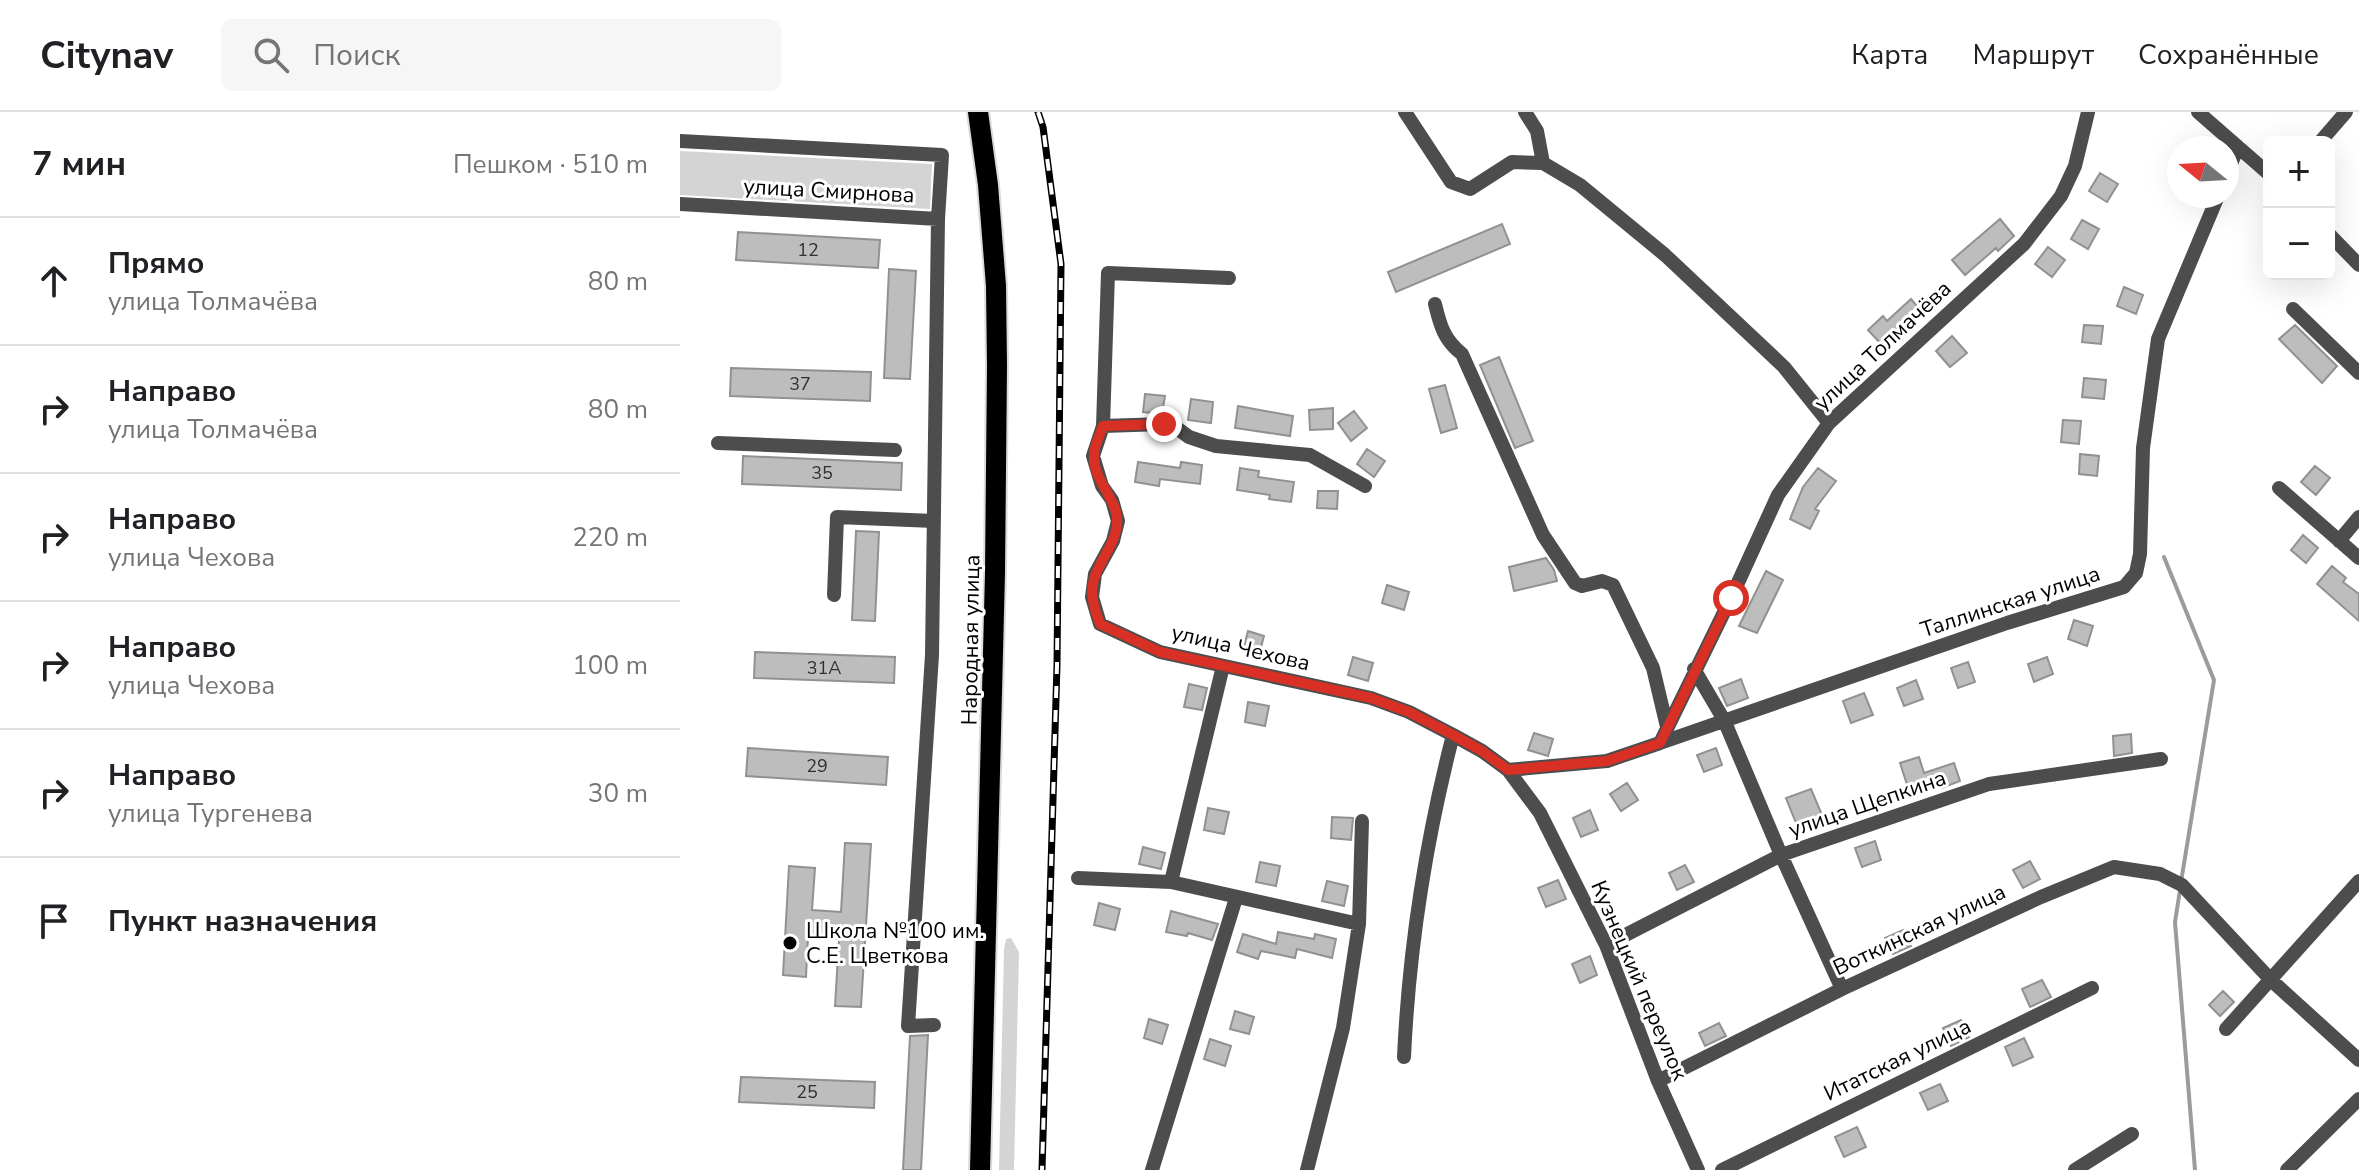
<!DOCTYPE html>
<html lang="ru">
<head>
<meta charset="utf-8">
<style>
  :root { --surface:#fff; --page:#f6f6f6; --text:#202124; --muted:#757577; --line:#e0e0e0 }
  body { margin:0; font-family:"Nunito Sans",sans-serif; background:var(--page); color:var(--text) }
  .controls { position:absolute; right:24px; top:24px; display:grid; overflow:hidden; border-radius:12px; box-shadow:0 8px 32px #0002 }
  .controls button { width:72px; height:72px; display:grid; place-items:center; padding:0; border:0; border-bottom:2px solid var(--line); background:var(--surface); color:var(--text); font:40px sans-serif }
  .compass { position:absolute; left:1487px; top:24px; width:72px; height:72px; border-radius:50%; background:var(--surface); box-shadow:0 8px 32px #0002; rotate:288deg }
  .stop { position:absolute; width:24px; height:24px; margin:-18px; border:6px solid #d93025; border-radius:50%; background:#fff }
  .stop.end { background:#d93025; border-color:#fff; box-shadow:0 2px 8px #0008 }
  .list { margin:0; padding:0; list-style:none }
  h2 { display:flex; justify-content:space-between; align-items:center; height:104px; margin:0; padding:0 32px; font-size:34px }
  h2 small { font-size:26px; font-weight:400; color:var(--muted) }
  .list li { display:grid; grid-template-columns:52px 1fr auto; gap:24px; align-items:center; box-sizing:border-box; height:128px; padding:0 32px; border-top:2px solid var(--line) }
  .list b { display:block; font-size:30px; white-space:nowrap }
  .list p { margin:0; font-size:26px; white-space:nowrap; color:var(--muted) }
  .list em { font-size:26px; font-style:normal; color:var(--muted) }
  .icon { flex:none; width:44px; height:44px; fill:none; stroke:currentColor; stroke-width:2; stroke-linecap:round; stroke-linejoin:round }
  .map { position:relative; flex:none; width:1679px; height:1058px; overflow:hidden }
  header { display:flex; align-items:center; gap:48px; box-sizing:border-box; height:112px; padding:0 40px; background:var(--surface); border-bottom:2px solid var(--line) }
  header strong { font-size:38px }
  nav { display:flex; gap:44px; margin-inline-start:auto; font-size:28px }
  .search { width:560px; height:72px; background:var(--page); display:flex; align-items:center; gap:20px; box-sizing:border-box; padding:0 28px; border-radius:12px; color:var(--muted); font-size:30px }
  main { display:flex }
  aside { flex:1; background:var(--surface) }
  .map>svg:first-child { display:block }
  .green { fill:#d4d4d4 }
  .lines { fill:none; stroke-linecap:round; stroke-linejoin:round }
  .stream { stroke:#9b9b9b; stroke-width:4 }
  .building { fill:#bdbdbd; stroke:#919191; stroke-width:2 }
  .major-casing { stroke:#dbdbdb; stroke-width:24 }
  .minor { stroke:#4d4d4d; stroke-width:14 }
  .major { stroke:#000; stroke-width:20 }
  .rail-casing { stroke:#000; stroke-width:7 }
  .rail { stroke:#fff; stroke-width:4; stroke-dasharray:12; stroke-linecap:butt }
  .route { stroke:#d93025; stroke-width:10 }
  .poi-dot { fill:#000; stroke:#fff; stroke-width:3 }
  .labels { text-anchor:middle; stroke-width:6; stroke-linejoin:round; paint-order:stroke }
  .number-label { font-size:18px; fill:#2f2f2f }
  .street-label { font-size:22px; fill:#000; stroke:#fff }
  .poi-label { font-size:22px; fill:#000; stroke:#fff; text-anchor:start }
</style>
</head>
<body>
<header>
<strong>Citynav</strong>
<div class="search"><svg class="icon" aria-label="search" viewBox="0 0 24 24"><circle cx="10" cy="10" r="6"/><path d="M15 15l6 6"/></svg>Поиск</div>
<nav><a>Карта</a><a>Маршрут</a><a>Сохранённые</a></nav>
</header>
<main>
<aside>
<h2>7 мин<small>Пешком · 510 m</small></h2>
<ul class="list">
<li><svg class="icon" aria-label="ahead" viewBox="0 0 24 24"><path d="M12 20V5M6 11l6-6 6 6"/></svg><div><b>Прямо</b><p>улица Толмачёва</p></div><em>80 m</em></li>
<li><svg class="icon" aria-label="right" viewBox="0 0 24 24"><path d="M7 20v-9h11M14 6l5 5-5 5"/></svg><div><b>Направо</b><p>улица Толмачёва</p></div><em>80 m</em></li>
<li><svg class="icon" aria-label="right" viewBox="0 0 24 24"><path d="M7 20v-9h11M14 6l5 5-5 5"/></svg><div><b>Направо</b><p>улица Чехова</p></div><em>220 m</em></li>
<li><svg class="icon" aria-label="right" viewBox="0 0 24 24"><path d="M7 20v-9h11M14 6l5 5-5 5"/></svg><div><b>Направо</b><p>улица Чехова</p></div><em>100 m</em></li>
<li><svg class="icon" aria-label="right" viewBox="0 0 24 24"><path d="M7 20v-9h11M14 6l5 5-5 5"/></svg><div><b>Направо</b><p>улица Тургенева</p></div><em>30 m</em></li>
<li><svg class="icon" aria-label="arrive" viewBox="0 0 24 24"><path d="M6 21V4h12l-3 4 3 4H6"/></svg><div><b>Пункт назначения</b></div></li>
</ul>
</aside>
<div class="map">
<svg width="1679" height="1058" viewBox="0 0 1679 1058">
  <rect width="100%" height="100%" fill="#fff"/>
  <!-- green -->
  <path class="green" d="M0,39L252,52L250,97L0,83Z
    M331,826L339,840L334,1058H319L324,837L326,827Z"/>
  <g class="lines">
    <!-- stream -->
    <path class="stream" d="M1484,445L1534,568L1501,770
      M1500,778L1495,810L1515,1058"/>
  </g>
  <!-- building -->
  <path class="building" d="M1420,61L1438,72L1427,90L1409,79Z
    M1320,107L1334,124L1318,139L1316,136L1285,163L1272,148Z
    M1402,108L1419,117L1408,137L1391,127Z
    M822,112L830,132L716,180L708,160Z
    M58,120L200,128L198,156L56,148Z
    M1368,135L1385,148L1372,165L1355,152Z
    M209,157L236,159L230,267L204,266Z
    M1444,175L1463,183L1456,202L1437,194Z
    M1231,187L1242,200L1227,213L1224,210L1201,232L1188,218L1203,204L1207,209Z
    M1404,213L1423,214L1421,232L1402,230Z
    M1615,213L1657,254L1642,271L1599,227Z
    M1272,224L1287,241L1270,255L1256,239Z
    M819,245L853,329L835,336L800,253Z
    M51,256L191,260L190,289L50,284Z
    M1404,266L1426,268L1424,287L1402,285Z
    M765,273L777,316L761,321L749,277Z
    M465,282L485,284L482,302L463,300Z
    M511,287L533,290L531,311L508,308Z
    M558,294L613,304L610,324L555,316Z
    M653,296V317L630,318L629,298Z
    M674,299L687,316L671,329L658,311Z
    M1383,308L1401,309L1399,332L1381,330Z
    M687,337L705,349L694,365L677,352Z
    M1400,342L1419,344L1417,364L1399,362Z
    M63,344L222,351L221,378L62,372Z
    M458,350L500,356L501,350L522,353L520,372L480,367L479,374L455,370Z
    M1635,354L1650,366L1636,383L1621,370Z
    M560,356L579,359L578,365L614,370L611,390L589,387L590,383L557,378Z
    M1138,356L1156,369L1135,397L1139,399L1130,417L1110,407L1123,375Z
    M638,379H658L657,397L637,396Z
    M176,419L199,420L195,509L172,508Z
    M1623,423L1638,436L1626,451L1611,438Z
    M866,446L874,458L877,469L834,479L829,455Z
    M1652,454L1666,466L1663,470L1679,482V509L1637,472Z
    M1086,459L1103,468L1077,521L1059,514Z
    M707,473L729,480L724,498L702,491Z
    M1394,508L1413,514L1407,534L1388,527Z
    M568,519L584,524L579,543L563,538Z
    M75,540L215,545L214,571L74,566Z
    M673,545L693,551L688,569L668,563Z
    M1367,545L1373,562L1354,570L1348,552Z
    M1288,550L1295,570L1278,576L1271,556Z
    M1061,567L1068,586L1047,594L1039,576Z
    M1236,568L1243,587L1224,594L1217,576Z
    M509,572L527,576L522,598L504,595Z
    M1184,581L1193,603L1171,611L1163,589Z
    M568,590L589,594L585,614L565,610Z
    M854,621L873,627L868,644L848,638Z
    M1451,622L1452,641L1434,644L1433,624Z
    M68,636L208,645L206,673L66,664Z
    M1036,636L1042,653L1024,660L1017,643Z
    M1239,645L1244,661L1274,651L1280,669L1262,676L1260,671L1230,682L1220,651Z
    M947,671L958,688L941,699L930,682Z
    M1131,677L1145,710L1120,721L1106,686Z
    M528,696L549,700L544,722L524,718Z
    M910,698L918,718L901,725L893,706Z
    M652,705L673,706L671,728L651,726Z
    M1195,729L1201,748L1182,755L1175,736Z
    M165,731L191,732L181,895L155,894L159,827L128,825L126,865L103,863L109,754L135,756L132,798L161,800Z
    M463,735L485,741L481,757L459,752Z
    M1350,749L1360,767L1343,776L1333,758Z
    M580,750L600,754L596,774L576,770Z
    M1005,753L1014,770L997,778L989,761Z
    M878,768L886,787L866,795L858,776Z
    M647,769L668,774L664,794L642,789Z
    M419,791L440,797L435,818L414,813Z
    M491,799L538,812L532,828L508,821L507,824L486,820Z
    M1223,818L1231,834L1213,842L1205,826Z
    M598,820L634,827L635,822L656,827L652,846L617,837L615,846L581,839L578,847L557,840L563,822L596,832Z
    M910,844L917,863L900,871L892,852Z
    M1362,868L1371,885L1350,895L1342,877Z
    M1543,879L1554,890L1540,904L1529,893Z
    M555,899L574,905L569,922L550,917Z
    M469,907L488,913L482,932L464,926Z
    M1281,908L1289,925L1271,934L1263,916Z
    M1039,911L1046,924L1025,934L1019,921Z
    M248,923L241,1058H223L230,924Z
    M1344,926L1353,945L1333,954L1325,935Z
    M530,927L551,934L545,954L524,947Z
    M61,965L195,970L194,996L59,990Z
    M1260,972L1268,989L1248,998L1240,981Z
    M1177,1015L1186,1035L1164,1045L1155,1025Z"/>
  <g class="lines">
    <!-- major casing -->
    <g class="major-casing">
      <path id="major" d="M298,0L308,73L316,174L317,254L315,461L300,1058"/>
    </g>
    <!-- minor -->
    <path class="minor" d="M725,0L771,70L790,77L832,50L863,51L900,73L985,143L1104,255L1149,311
      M845,0L857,19L863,51
      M1518,0L1589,62
      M0,29L262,43L258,107L0,92
      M1640,30L1666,0
      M1547,61L1558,35
      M1649,122L1679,153
      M549,166L428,161L423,314L413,344L422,374L432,388L438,409L433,429L415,462L412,485L420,512L480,540L691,586L729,600L773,623L802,639L828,658L860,701L926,833L978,969L1018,1058
      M755,192C760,213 764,228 782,242L863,423L895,471L902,474L922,469L933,473L973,556L987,615
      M1613,197L1679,261
      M423,314L484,312L498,317L509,325L536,334L630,343L685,374
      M38,331L215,338
      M1599,376L1679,446
      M1659,429L1679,405
      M154,483L157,405L254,409
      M1014,557L1044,608L1101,743L1162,877
      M980,631L1327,511L1444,475L1456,461L1460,442L1463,336L1478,227L1538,84
      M828,658L927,649L980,631L1051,486L1098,383L1149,311L1344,132L1381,84L1395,54L1408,0
      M398,766L491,770L679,812
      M491,770L543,554
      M926,833L1101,743L1309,672L1481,647
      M254,913L228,914L252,543L258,107
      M1546,917L1679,769
      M724,945C729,836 746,728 773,623
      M978,969L1162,877L1361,785L1434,755L1480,762L1502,773L1591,868L1679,948
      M472,1058L556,786
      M627,1058L663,916L679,812L682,709
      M1042,1058L1412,876
      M1395,1058L1452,1022
      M1607,1058L1679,987"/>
    <!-- major -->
    <use href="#major" class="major"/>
    <!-- rail casing -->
    <g class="rail-casing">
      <path id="rail" d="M358,0L363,15L381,152L377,553L362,1058"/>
    </g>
    <!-- rail -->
    <use href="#rail" class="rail"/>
  </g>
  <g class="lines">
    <!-- route -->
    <path class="route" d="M484,312L423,314C420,323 414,334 414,343C412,369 440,388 437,413C434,440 407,459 413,488C414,496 417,504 420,512L480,540L691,586L729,600L773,623L802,639L828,658L927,649L980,631L1051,486"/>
  </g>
  <!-- markers -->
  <circle class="poi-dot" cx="110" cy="831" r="8"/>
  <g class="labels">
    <!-- number labels -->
    <g class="number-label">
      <text x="128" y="144">12</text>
      <text x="120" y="278">37</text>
      <text x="142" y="367">35</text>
      <text x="144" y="562">31А</text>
      <text x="137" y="660">29</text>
      <text x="127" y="986">25</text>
    </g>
    <!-- street labels -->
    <g class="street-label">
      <text transform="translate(149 78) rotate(3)" y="8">улица Смирнова</text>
      <text transform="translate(1202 233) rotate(-43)" y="8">улица Толмачёва</text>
      <text transform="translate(1330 489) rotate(-18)" y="8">Таллинская улица</text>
      <text transform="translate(290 528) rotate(-89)" y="8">Народная улица</text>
      <text transform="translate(561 535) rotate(13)" y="8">улица Чехова</text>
      <text transform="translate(1187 691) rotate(-19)" y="8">улица Щепкина</text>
      <text transform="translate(1239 817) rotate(-25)" y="8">Воткинская улица</text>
      <text transform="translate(960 868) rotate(67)" y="8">Кузнецкий переулок</text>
      <text transform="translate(1217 947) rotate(-26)" y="8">Итатская улица</text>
    </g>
    <!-- poi labels -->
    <g class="poi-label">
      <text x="126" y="826">Школа №100 им.<tspan x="126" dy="25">С.Е. Цветкова</tspan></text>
    </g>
  </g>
</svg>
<div class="controls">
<button>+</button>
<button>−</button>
</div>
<svg class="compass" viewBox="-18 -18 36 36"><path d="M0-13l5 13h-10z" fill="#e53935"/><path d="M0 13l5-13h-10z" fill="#757577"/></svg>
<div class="stop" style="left:1051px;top:486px"></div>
<div class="stop end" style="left:484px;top:312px"></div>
</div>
</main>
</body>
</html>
